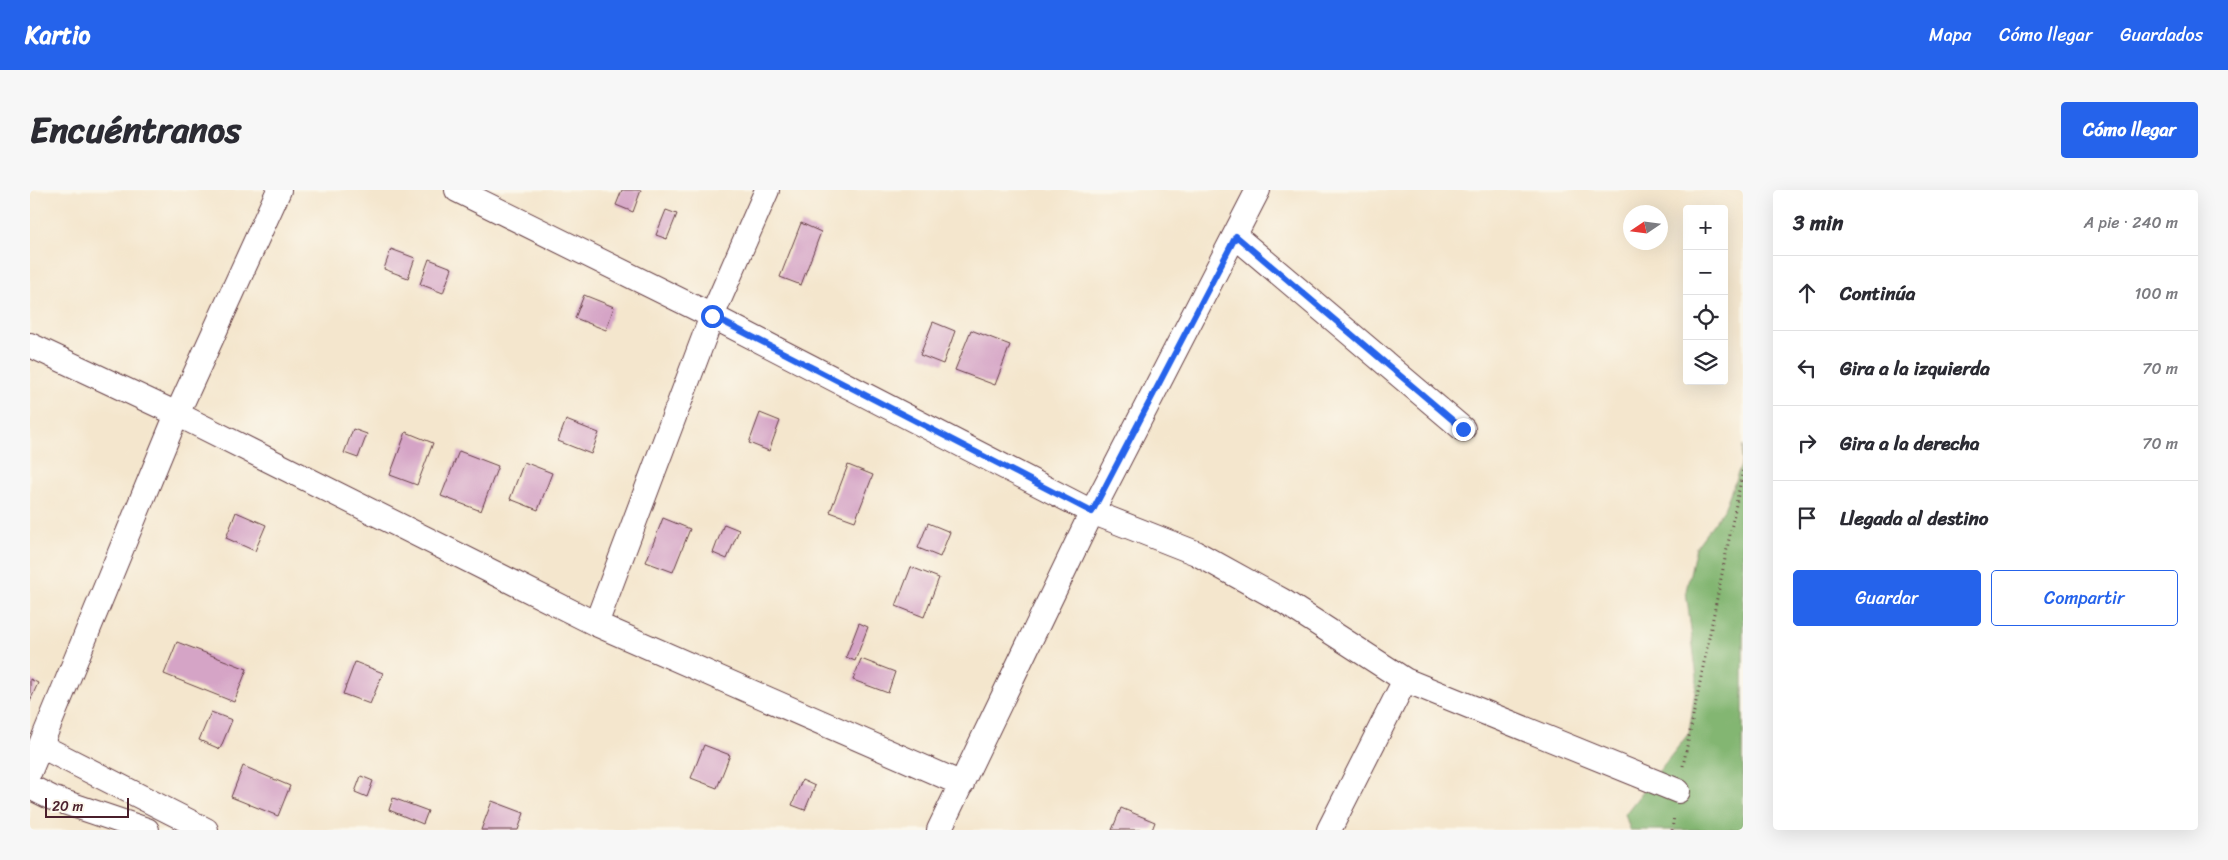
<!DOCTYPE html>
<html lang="es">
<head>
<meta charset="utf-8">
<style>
  :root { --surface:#fff; --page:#f7f7f7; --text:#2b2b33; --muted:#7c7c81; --line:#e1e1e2; --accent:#2563eb }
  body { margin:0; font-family:Sriracha,sans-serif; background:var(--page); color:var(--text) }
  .controls { position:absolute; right:15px; top:15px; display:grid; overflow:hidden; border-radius:5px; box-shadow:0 5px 20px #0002 }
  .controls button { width:45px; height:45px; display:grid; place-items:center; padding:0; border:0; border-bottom:1px solid var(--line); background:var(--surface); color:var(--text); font:25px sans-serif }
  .compass { position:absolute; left:1593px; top:15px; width:45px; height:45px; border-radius:50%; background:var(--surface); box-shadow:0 5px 20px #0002; rotate:257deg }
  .scale { position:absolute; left:15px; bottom:12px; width:84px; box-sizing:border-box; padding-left:5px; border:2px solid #4a1f2b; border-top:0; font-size:14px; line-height:18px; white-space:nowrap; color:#4a1f2b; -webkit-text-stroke:4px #fbf7ec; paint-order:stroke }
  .stop { position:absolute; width:15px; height:15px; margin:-11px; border:4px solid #2563eb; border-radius:50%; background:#fff }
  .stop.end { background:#2563eb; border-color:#fff; box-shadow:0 1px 5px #0008 }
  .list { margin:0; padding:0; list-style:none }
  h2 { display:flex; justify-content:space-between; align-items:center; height:65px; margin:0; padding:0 20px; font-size:21px }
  h2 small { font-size:16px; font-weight:400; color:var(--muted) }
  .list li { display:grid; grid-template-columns:32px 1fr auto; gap:15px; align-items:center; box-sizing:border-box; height:75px; padding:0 20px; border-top:1px solid var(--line) }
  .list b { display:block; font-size:19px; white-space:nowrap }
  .list em { font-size:16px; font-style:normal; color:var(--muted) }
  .actions { display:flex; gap:10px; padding:15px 20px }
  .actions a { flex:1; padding:11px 0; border:1px solid var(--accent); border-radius:5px; text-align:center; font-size:18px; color:var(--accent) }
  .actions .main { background:var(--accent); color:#fff }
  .icon { flex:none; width:28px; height:28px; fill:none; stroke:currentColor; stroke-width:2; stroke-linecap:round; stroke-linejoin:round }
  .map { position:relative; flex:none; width:1713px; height:640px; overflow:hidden; border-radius:5px }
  header { display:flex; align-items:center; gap:30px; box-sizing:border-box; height:70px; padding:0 25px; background:var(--accent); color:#fff }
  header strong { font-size:24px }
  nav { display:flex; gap:28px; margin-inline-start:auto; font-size:18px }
  .intro { display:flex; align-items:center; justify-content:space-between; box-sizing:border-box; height:120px; padding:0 30px }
  h1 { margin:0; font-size:35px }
  .button { padding:12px 22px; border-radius:5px; background:var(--accent); color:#fff; font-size:18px; font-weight:700 }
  main { display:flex; gap:30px; padding:0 30px }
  aside { flex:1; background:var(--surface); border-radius:5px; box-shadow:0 5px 20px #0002 }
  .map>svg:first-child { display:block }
  .forest { fill:#83b672; stroke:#666a4e }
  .building { fill:#d5a4c6 }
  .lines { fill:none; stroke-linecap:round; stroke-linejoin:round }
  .street-casing { stroke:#643d43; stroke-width:26 }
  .path { stroke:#643d43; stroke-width:3; stroke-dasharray:1 4; stroke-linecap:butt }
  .street { stroke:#fff; stroke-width:24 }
  .route { stroke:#2563eb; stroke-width:6 }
</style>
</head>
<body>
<header>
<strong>Kartio</strong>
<nav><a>Mapa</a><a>Cómo llegar</a><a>Guardados</a></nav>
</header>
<div class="intro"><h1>Encuéntranos</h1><a class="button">Cómo llegar</a></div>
<main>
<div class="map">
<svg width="1713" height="640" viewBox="0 0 1713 640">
  <rect width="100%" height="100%" fill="#fbf7ec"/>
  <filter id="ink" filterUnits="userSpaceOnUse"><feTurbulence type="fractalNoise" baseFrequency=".02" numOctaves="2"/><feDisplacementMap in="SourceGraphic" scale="10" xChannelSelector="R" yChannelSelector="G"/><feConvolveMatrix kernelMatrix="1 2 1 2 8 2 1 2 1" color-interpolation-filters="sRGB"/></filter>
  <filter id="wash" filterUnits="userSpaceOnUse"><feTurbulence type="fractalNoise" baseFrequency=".0096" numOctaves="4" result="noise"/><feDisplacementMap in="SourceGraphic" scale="20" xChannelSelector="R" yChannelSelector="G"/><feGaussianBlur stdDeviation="1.12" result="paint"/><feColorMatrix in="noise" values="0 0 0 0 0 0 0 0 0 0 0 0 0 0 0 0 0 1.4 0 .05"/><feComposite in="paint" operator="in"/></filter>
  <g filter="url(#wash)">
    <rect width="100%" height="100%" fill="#f4e6cd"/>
    <!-- forest -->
    <path class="forest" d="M1713,256V640H1600L1595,624L1659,543L1667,488L1656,401L1666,357L1694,319L1711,275Z"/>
    <g id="blocks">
      <!-- building -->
      <path class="building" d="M592,0H611L603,22L586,15Z
        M636,20L647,24L637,49L626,45Z
        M771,33L791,42L771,95L750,87Z
        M361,59L385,68L378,88L354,79Z
        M399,69L422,78L413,103L390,94Z
        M554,105L584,117L576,140L545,128Z
        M903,132L925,141L913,174L890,165Z
        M941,140L980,155L965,195L925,180Z
        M730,223L750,231L739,261L719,253Z
        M536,230L569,243L561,264L528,251Z
        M323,239L337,244L328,268L314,263Z
        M376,242L403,253L387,295L360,285Z
        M429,261L468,276L451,321L411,306Z
        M494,272L522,283L508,320L480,309Z
        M818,275L843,285L825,331L800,322Z
        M206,322L236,335L225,361L196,348Z
        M633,328L660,339L643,382L616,372Z
        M898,333L920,342L910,367L888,358Z
        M694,334L709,340L697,369L683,363Z
        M881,377L909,388L894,427L866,416Z
        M829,433L838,437L825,471L816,467Z
        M147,452L217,479L204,512L134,484Z
        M831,469L865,482L858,503L823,490Z
        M325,472L353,483L340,514L313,504Z
        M0,489L8,493L0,511Z
        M181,522L202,530L190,559L169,550Z
        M674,555L700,565L687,598L661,588Z
        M213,576L260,596L248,626L201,607Z
        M331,586L343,591L337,607L325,602Z
        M772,590L785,596L775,620L762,615Z
        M363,608L398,621L393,634L359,620Z
        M462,611L494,623L488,640H451Z
        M1091,618L1125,632L1122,640H1082Z"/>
    </g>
  </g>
  <g filter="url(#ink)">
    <use href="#blocks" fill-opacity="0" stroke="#643d43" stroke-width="1"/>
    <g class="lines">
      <!-- street casing -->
      <g class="street-casing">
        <path id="street" d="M427,0L682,126L1062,322L1166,363L1253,411L1375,490L1648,601
          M1205,46L1433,239
          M0,155L147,224L566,434L932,594
          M566,434L682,126L737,0
          M11,556L176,640
          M0,581L147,224L249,0
          M0,597L22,608L117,640
          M909,640L1062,322L1228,0
          M1299,640L1375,490"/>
      </g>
      <!-- path -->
      <path class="path" d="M1653,576L1713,280
        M1642,640L1644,626"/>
      <!-- street -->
      <use href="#street" class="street"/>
    </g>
  </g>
  <g class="lines" filter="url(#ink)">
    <!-- route -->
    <path class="route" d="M682,126L1062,322L1206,46L1433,239"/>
  </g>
</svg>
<div class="controls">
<button>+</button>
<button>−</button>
<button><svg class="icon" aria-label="locate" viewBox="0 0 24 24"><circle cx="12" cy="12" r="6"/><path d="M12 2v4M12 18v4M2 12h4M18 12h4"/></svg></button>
<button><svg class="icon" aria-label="layers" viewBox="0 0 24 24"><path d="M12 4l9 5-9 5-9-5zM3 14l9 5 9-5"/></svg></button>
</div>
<svg class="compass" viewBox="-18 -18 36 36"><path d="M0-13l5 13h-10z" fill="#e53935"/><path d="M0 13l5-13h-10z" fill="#7c7c81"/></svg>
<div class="scale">20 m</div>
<div class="stop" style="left:682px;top:126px"></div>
<div class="stop end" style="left:1433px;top:239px"></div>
</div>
<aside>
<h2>3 min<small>A pie · 240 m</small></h2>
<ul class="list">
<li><svg class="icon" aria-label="ahead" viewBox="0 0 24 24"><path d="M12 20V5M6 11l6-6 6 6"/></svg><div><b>Continúa</b></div><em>100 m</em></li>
<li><svg class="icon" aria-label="left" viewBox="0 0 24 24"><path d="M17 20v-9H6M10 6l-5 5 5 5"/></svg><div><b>Gira a la izquierda</b></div><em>70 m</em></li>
<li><svg class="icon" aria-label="right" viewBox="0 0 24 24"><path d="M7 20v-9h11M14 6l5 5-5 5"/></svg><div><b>Gira a la derecha</b></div><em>70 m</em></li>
<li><svg class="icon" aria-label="arrive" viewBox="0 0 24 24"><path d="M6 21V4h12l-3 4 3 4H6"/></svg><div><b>Llegada al destino</b></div></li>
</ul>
<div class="actions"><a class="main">Guardar</a><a>Compartir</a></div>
</aside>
</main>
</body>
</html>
